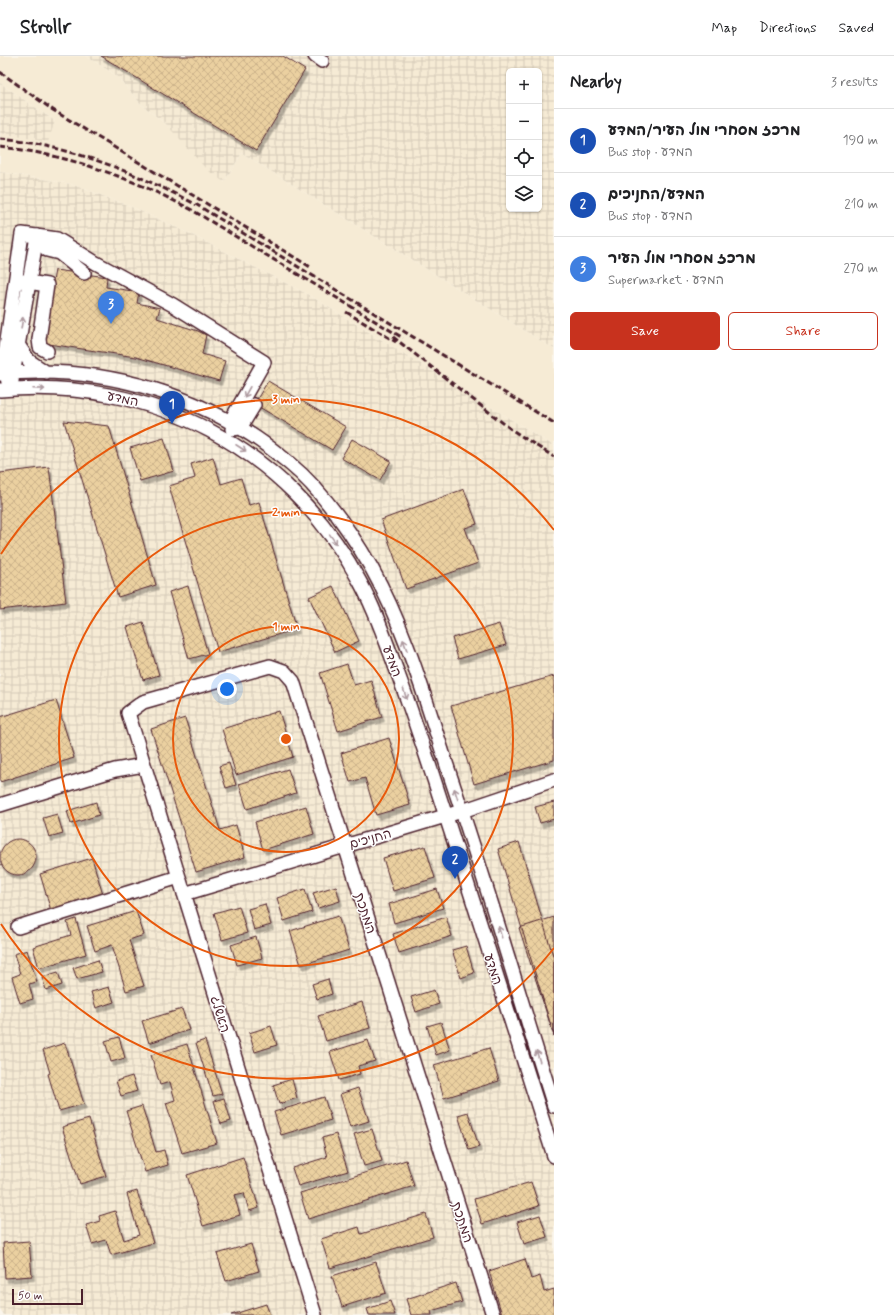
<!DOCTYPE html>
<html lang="en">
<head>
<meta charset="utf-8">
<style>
  :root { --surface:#fff; --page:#f6f6f6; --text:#202124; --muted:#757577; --line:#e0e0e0; --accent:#c8321e }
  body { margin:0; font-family:Mynerve,"Playpen Sans Hebrew",sans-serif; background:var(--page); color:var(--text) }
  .controls { position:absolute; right:12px; top:12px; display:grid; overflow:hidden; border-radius:6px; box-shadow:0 1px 3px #0004 }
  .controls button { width:36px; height:36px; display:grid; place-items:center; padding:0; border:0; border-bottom:1px solid var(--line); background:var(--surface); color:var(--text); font:20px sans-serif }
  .scale { position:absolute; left:12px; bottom:10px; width:71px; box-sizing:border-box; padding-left:4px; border:2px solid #4a1f2b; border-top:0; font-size:11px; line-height:14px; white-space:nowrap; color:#4a1f2b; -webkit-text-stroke:3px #fff; paint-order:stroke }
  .you { position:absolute; left:227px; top:633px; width:14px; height:14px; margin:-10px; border:3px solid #fff; border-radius:50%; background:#1a73e8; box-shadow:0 0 0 6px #1a73e833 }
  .badge { display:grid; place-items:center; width:26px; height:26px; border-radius:50%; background:var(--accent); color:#fff; font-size:13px; font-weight:700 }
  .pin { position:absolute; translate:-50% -33px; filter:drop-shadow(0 1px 2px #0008) }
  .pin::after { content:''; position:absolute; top:21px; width:14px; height:12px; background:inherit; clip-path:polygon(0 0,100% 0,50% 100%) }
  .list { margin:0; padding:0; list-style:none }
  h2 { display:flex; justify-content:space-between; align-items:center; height:52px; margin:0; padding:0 16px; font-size:17px }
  h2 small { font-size:13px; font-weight:400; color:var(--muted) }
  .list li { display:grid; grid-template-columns:26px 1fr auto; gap:12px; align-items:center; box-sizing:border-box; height:64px; padding:0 16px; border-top:1px solid var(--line) }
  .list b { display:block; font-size:15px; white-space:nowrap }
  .list p { margin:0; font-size:13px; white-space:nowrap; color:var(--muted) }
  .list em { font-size:13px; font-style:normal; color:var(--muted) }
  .actions { display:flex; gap:8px; padding:12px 16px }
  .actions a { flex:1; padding:9px 0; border:1px solid var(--accent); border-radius:6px; text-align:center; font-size:14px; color:var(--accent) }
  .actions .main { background:var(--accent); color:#fff }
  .icon { flex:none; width:22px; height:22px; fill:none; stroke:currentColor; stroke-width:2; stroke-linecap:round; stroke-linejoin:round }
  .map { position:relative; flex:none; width:554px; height:1259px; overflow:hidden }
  header { display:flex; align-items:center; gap:24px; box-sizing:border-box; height:56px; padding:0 20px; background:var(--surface); border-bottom:1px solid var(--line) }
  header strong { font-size:19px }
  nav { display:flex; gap:22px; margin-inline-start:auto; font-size:14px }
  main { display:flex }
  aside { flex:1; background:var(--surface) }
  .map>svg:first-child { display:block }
  .built { fill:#f6ebd5 }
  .industrial { fill:url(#industrial-grid); fill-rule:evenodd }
  .building { fill:url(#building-cross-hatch); stroke:#4a1f2b; filter:url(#shadow) }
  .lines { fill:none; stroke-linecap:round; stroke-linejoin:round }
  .minor-casing { stroke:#4a1f2b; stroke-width:16 }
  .minor { stroke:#fff; stroke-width:13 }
  .rail { stroke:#4a1f2b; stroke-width:3; stroke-dasharray:6 3; stroke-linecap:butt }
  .oneway { stroke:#ae9aa0 }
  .ring { fill:none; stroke:#e8590c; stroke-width:2 }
  .labels { text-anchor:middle; stroke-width:3; stroke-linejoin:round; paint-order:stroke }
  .street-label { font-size:13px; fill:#4a1f2b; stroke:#fff }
  .centre { fill:#e8590c; stroke:#fff; stroke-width:2 }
  .ring-label { font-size:12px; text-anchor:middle; font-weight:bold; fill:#e8590c; stroke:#fff; stroke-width:3; stroke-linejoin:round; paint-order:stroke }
</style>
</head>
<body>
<header>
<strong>Strollr</strong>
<nav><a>Map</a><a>Directions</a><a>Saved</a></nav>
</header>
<main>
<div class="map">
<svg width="554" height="1259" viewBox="0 0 554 1259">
  <defs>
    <pattern id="industrial-grid" width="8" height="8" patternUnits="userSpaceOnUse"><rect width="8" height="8" fill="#f6ebd5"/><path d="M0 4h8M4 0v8" fill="none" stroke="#d4c9b7"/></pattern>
    <pattern id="building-cross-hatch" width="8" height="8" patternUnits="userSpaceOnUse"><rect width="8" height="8" fill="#ebd0a0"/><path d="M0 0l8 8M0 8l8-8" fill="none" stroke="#cbb28a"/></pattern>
    <filter id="shadow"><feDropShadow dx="2.5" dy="4.5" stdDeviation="0" flood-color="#0004"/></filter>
  </defs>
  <rect width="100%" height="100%" fill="#fbf6ec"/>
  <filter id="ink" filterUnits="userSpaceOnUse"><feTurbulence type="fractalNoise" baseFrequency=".025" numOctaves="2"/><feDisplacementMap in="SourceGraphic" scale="8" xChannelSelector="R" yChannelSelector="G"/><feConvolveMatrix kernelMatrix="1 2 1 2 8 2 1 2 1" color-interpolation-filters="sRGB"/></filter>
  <g filter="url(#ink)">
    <!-- built -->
    <path class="built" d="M0,0H86L117,20L141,48L166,68L224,126L242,97L554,293V390L307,238L188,177L127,149L71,128L0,116V77L13,78L55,65L0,27Z"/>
    <!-- industrial -->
    <path class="industrial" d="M86,0H554V293L242,97L224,126L206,113L166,68L141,48L117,20ZM509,15H539V153H509Z
      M0,27L55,65L48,86L0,77Z
      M0,116L71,128L127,149L188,177L307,238L554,390V1259H4L0,1253Z"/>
    <!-- building -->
    <path class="building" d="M101,0H283L305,14L256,95Z
      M55,214L107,221L106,231L139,236L137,247L160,252L157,262L198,275L206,279L202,298L225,305L219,325L136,301L42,287Z
      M268,325L346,371L332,394L254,348Z
      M64,365L109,370L156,529L118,541Z
      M164,382L174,415L140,425L130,392Z
      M352,383L391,405L380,424L341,402Z
      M213,401L221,428L241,422L249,449L259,446L297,573L218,596L169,430L195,422L191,408Z
      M49,411L66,546L0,554V417Z
      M464,433L477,468L465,472L478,507L406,533L381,464Z
      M188,530L208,598L189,603L169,536Z
      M333,530L359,585L335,596L309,541Z
      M143,566L159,619L143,624L127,571Z
      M499,568L506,589L458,603L452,582Z
      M347,608L354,629L371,624L382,661L338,675L320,617Z
      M554,620V704L474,728L451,650Z
      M56,644L74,702L0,726V661Z
      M279,655L293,701L236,719L222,673Z
      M185,662L220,774L236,769L245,801L196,816L151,673Z
      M389,682L410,749L376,759L365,722L350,726L341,697Z
      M229,707L236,729L226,732L219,710Z
      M288,713L296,737L247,753L239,728Z
      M96,746L99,759L71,768L67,755Z
      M554,746V763L540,767L535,751Z
      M306,750L314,778L263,794L255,766Z
      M57,758L63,777L49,781L43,762Z
      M0 801a18 18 0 1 1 36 0a18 18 0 1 1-36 0Z
      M519,786L554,903V980L498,793Z
      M425,790L435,822L393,835L383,802Z
      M92,802L103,839L51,855L40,818Z
      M336,830L340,845L318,852L313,837Z
      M305,833L312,856L284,865L277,842Z
      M437,833L443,852L394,867L389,848Z
      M265,848L271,869L254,874L248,853Z
      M239,850L247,877L222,884L214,857Z
      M136,855L144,879L129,884L144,930L126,935L112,889L95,895L87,870Z
      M338,860L349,894L301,909L290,875Z
      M446,861L452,880L399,897L393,878Z
      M554,861V980L519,872Z
      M76,863L86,898L39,912L33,891L71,879L67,866Z
      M256,881L262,902L237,909L231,889Z
      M466,890L474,917L461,922L452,894Z
      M27,894L37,926L29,928L33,943L20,947L12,921L20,918L14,898Z
      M98,904L102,916L77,923L73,912Z
      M58,916L62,929L46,934L42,921Z
      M328,923L332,938L317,943L312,928Z
      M109,931L114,946L96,952L91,936Z
      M434,934L439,948L416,956L411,941Z
      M362,946L370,972L326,985L318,960Z
      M182,953L189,974L149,987L142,965Z
      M441,966L450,994L436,999L427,970Z
      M271,970L277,989L255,996L249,977Z
      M119,981L125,1002L111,1006L105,985Z
      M205,984L222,1038L213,1040L196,987Z
      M368,984L375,1005L358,1010L360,1018L339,1024L330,996Z
      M65,987L84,1048L59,1055L48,1018L50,1017L43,994Z
      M187,988L217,1087L182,1097L166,1047L175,1044L170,1026L160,1029L151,999Z
      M489,992L499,1025L444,1042L434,1009Z
      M132,1020L137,1035L121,1040L116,1025Z
      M292,1023L297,1042L279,1048L273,1029Z
      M358,1032L369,1065L350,1071L340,1038Z
      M324,1041L331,1064L281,1079L274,1056Z
      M224,1042L231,1065L221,1068L214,1045Z
      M142,1050L156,1096L164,1094L168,1109L145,1116L126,1055Z
      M468,1056L479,1091L469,1094L458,1059Z
      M89,1063L106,1120L80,1128L62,1071Z
      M372,1073L382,1105L364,1110L354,1078Z
      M336,1078L348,1115L298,1130L292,1112L327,1101L322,1082Z
      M243,1101L259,1152L249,1155L244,1137L234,1139L240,1159L203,1170L187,1119Z
      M406,1104L414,1130L308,1163L300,1137Z
      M531,1126L539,1150L482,1168L474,1143Z
      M137,1135L153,1187L111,1199L106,1184L92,1188L86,1169L100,1165L99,1160L115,1155L124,1184L139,1179L127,1138Z
      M426,1158L433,1181L330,1212L321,1183L359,1171L361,1178Z
      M540,1159L547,1181L524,1188L517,1166Z
      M29,1185L32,1220L5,1222L3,1187Z
      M251,1188L259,1215L226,1225L217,1198Z
      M525,1203L531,1223L540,1220L544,1236L554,1233V1259H502L489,1215Z
      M376,1206L386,1237L342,1251L332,1220Z
      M456,1227L462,1246L431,1255L432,1259H411L406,1243Z
      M390,1245L395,1259H369L367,1253Z
      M266,1248L270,1259H231Z"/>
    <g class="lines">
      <!-- minor casing -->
      <g class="minor-casing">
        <path id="minor" d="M315,0L322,5
          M37,180L47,194L59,197L84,217
          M22,225L47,229L39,283L40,291L47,295
          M19,290L29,305L47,317
          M0,318C104,308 209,339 289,407C323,435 349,473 371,511C408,577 428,653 452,725C488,832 520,942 554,1050
          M12,325L37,180
          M8,326L4,305L22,178L57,183L96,207L173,249L264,306L230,366
          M0,334C150,320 289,392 360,526C376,555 386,586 398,618C417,670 434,723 451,776C485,884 520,992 554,1100
          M232,373L240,372L254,349
          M0,749L115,714L144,709
          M184,838L462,755L554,724
          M18,871L179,821
          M315,1259L128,657L143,646L270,610L284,615L293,625L493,1259"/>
      </g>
      <!-- minor -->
      <use href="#minor" class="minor"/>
      <!-- rail -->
      <path class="rail" d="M0,16L53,54L312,212
        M0,83C70,89 136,117 197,149L554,367
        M0,91C67,98 132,122 192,154L403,282
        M346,256L396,286
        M393,281L512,374L554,401"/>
    </g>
    <!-- one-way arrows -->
    <defs><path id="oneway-shaft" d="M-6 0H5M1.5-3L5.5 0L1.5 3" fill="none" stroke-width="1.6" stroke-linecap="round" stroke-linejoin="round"/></defs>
    <g class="oneway">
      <use href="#oneway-shaft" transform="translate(22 267) rotate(-81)"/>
      <use href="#oneway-shaft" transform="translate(39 333) rotate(2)"/>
      <use href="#oneway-shaft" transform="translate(247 336) rotate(119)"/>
      <use href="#oneway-shaft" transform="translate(241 392) rotate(33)"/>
      <use href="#oneway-shaft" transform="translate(333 483) rotate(55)"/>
      <use href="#oneway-shaft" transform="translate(405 589) rotate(-110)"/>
      <use href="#oneway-shaft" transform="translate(405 638) rotate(71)"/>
      <use href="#oneway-shaft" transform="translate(456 738) rotate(-108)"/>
      <use href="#oneway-shaft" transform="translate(500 876) rotate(-107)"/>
      <use href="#oneway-shaft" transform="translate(538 1000) rotate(-107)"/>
    </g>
  </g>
  <!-- distance rings -->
  <g class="ring">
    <circle cx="286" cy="683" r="113"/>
    <circle cx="286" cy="683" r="227"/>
    <path d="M554 892A340 340 0 0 1 1 868M1 498A340 340 0 0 1 554 474"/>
  </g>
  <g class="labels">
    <!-- street labels -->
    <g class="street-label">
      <text transform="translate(123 342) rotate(12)" y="5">המדע</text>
      <text transform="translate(393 605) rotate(70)" y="5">המדע</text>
      <text transform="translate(370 782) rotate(-16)" y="5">החניכים</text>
      <text transform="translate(366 857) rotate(72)" y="5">המתכת</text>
      <text transform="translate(494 913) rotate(72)" y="5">המדע</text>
      <text transform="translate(221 958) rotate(73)" y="5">האשלג</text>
      <text transform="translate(463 1166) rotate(72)" y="5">המתכת</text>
    </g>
  </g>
  <circle cx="286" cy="683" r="6" class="centre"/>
  <g class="ring-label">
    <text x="286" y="347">3 min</text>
    <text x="286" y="460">2 min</text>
    <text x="286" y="574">1 min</text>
  </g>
</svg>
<div class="controls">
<button>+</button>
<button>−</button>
<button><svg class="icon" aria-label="locate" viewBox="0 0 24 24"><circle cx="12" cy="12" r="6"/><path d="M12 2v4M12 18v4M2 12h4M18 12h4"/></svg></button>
<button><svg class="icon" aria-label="layers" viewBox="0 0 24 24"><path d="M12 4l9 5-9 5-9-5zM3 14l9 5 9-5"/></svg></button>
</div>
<div class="scale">50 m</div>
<div class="you"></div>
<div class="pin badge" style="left:172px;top:368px;background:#1a4fb4">1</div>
<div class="pin badge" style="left:455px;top:823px;background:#1a4fb4">2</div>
<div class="pin badge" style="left:111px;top:268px;background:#3f7fe0">3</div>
</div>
<aside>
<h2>Nearby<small>3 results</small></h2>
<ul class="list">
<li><span class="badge" style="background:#1a4fb4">1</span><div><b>מרכז מסחרי מול העיר/המדע</b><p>Bus stop · המדע</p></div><em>190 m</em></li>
<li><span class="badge" style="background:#1a4fb4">2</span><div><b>המדע/החניכים</b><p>Bus stop · המדע</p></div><em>210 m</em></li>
<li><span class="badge" style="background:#3f7fe0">3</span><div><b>מרכז מסחרי מול העיר</b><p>Supermarket · המדע</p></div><em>270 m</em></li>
</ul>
<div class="actions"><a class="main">Save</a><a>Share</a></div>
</aside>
</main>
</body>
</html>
